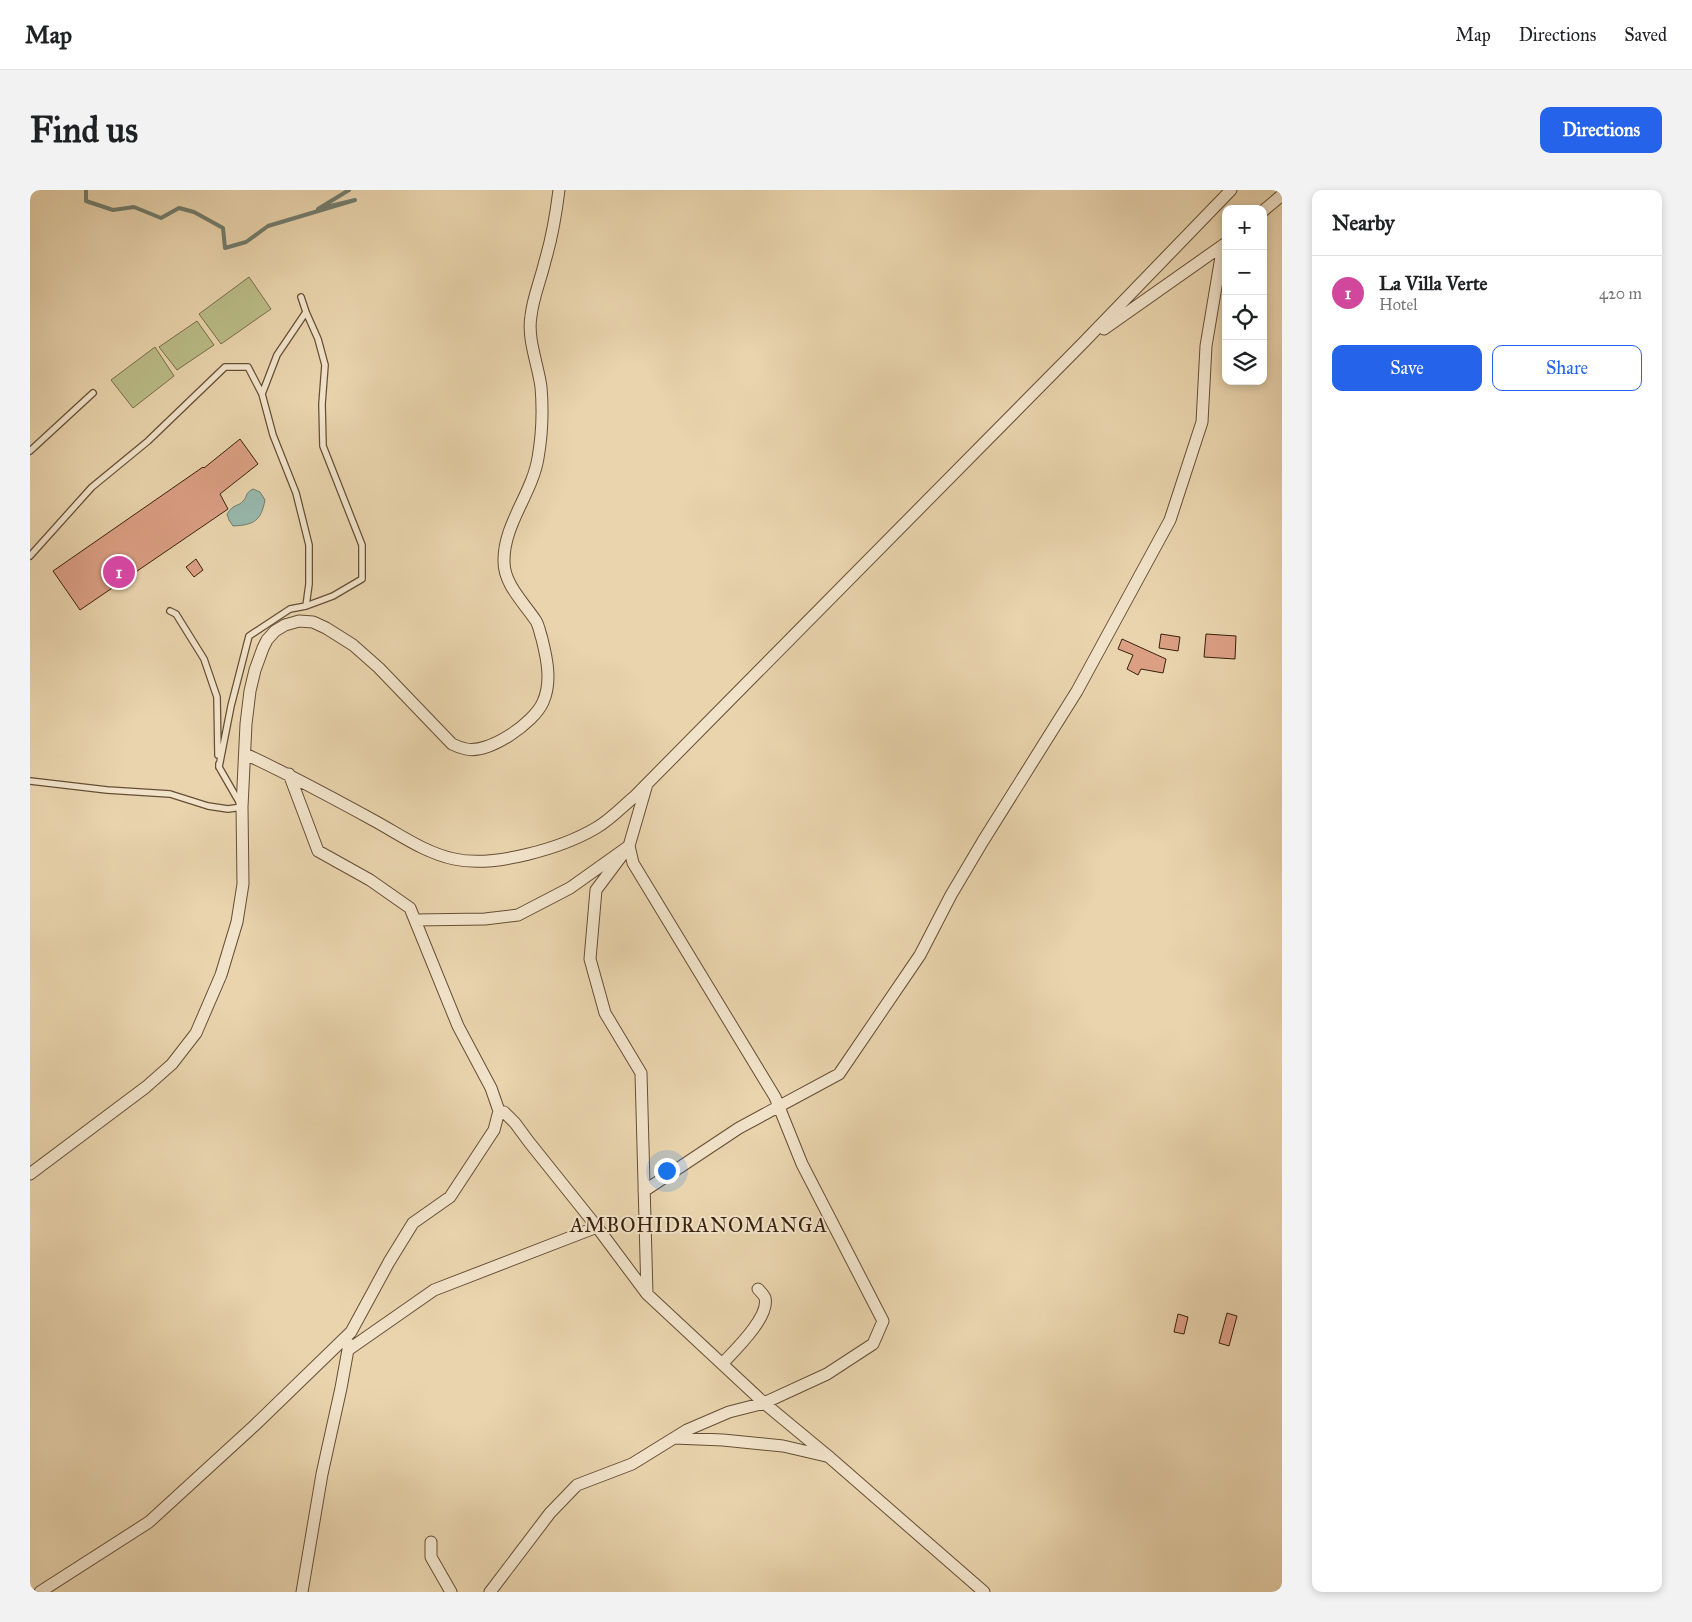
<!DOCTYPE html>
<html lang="en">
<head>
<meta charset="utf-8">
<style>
  :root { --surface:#fff; --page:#f2f2f2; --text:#202124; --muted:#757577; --line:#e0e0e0; --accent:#2563eb }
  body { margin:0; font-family:"IM FELL Great Primer",serif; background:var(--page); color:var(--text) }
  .controls { position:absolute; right:15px; top:15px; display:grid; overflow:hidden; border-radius:10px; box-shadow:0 2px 8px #0003 }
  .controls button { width:45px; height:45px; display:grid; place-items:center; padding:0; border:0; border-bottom:1px solid var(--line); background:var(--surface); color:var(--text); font:25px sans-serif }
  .you { position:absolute; left:636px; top:980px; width:18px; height:18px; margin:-12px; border:4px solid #fff; border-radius:50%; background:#1a73e8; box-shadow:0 0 0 8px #1a73e833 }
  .badge { display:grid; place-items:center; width:32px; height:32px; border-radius:50%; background:var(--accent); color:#fff; font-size:16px; font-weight:700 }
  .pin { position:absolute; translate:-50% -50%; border:2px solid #fff; box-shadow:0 1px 5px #0006 }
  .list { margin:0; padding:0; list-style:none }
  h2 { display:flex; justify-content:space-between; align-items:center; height:65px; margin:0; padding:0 20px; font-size:21px }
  h2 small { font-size:16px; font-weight:400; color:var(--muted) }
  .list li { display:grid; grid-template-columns:32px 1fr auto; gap:15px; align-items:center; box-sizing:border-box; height:75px; padding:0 20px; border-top:1px solid var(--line) }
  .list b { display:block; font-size:19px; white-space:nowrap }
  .list p { margin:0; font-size:16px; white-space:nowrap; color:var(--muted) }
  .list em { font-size:16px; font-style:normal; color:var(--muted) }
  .actions { display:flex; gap:10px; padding:15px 20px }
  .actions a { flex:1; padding:11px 0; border:1px solid var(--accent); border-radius:10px; text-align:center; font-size:18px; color:var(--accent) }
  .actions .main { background:var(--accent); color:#fff }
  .icon { flex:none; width:28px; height:28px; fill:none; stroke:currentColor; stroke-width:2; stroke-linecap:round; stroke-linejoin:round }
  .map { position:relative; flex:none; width:1252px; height:1402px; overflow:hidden; border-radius:10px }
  header { display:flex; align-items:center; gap:30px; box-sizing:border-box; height:70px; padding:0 25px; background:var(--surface); border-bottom:1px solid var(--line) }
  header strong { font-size:24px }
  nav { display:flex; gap:28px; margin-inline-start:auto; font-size:18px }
  .intro { display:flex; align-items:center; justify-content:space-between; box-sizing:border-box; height:120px; padding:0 30px }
  h1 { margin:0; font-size:35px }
  .button { padding:12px 22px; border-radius:10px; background:var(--accent); color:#fff; font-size:18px; font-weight:700 }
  main { display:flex; gap:30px; padding:0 30px }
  aside { flex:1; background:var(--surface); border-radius:10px; box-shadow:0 2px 8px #0003 }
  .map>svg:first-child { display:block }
  .green { fill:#babc87; stroke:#7a6e4a }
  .water { fill:#97b8ad; stroke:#727c6d }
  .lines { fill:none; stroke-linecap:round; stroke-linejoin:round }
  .stream { stroke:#727c6d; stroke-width:4 }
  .building { fill:#db9f84; stroke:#3b210d }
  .lane-casing { stroke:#664e35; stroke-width:8 }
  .street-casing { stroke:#664e35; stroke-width:13 }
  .lane { stroke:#f1e3ca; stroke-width:5.5 }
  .street { stroke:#f1e3ca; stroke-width:11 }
  .labels { text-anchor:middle; stroke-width:4; stroke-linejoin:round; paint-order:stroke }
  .quarter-label { font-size:20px; letter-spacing:1px; fill:#3b210d; stroke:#f1e3ca }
</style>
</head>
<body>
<header>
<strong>Map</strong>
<nav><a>Map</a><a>Directions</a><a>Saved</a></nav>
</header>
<div class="intro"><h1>Find us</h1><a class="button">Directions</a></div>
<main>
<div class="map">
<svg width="1252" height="1402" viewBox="0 0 1252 1402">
  <rect width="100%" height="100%" fill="#e9d4ad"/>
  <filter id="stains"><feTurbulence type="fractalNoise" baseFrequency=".004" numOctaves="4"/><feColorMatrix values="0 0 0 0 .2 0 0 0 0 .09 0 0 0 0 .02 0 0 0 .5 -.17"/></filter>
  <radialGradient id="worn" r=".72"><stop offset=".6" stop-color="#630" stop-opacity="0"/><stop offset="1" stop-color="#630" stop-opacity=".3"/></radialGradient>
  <!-- green -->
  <path class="green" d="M219,87L241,119L191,154L169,124Z
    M167,131L184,155L147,180L129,157Z
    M125,157L144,186L103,218L81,190Z"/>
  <!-- water -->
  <path class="water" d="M223,299L230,302L235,310C231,331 224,335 203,336L199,330L197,324C204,313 208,317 213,311C218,306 214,304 223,299Z"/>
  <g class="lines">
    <!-- stream -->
    <path class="stream" d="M56,0V11L83,20L104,17L131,28L149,18L164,22L193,38L195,58L216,52L238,36L325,10L288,19L319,0"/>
  </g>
  <!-- building -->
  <path class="building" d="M210,249L228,274L190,304L198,319L50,420L23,381L173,277L174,278Z
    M166,369L173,380L164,387L156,377Z
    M1131,444L1150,447L1148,461L1129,458Z
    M1176,444L1206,446L1205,469L1174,467Z
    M1092,449L1136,469L1133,483L1111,479L1108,485L1097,479L1103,465L1088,459Z
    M1197,1123L1207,1126L1199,1156L1189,1153Z
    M1148,1124L1158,1127L1154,1144L1144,1142Z"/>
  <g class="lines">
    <!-- lane casing -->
    <g class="lane-casing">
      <path id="lane" d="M0,261L63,203
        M0,366L62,297L118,251L195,177H218L232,204
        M276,416L303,406L332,389V355L293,256L292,214L295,175L288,149L276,122
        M140,421L146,424L174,469L187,507L188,565
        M189,577L201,516L219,446L260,419L276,416L279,394V355L266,303L243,245L232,204L247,165L276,122L271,107
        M0,591L77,600L140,604L178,616L198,619L212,617L189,577V574"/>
    </g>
    <!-- street casing -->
    <g class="street-casing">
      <path id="street" d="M1233,21L1252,5
        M1074,139L1196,53
        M215,564C259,584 301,607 343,630C369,644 395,663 424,669C464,678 532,658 566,638C580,630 592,617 604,607L1052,154L1201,0
        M599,656L566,700L560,769L575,823L611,883L617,1104
        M385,730L455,729L488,725L540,698L599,656L617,594
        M469,921L474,922L485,933L499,952L567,1037
        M0,984L116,897L142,874L166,843L191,785L207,732L213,694L212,617L216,534L220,501L225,480L233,458L237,450L245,441L255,435L269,431L283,432L296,438L323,455L349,478L422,554C426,556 431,558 436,559C459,564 504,533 513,512C522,492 517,469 512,449C510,443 509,436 506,431C494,413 474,394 474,372C473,335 502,304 508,268C512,245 513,220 511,197C508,174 497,149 501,126C503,107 511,89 515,71C522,48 526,24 529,0
        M614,1001L709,938L809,884L890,765L921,705L953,651L1047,501L1140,330L1172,232L1176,156L1193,55
        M318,1160L404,1100L567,1037L617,1104L734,1213L798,1266L954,1402
        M692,1174C704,1161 740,1127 735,1108C734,1105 730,1101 728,1099
        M644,1248L693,1250L753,1256L796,1266
        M401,1352V1367L421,1402
        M10,1402L119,1332L225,1235L321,1142L359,1072L383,1033L420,1007L464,940L469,921L461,898L428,836L380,718L340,690L288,661L259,584
        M272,1402L292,1284L311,1198L319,1154
        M460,1402L520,1323L547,1295L602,1274L657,1240L699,1222L734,1213L797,1184L843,1154L853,1131L772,974L745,907L603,673L599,656"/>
    </g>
    <!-- lane -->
    <use href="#lane" class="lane"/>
    <!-- street -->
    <use href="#street" class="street"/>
  </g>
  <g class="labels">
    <!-- quarter labels -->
    <g class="quarter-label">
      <text x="669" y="1042">AMBOHIDRANOMANGA</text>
    </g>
  </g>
  <rect width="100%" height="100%" filter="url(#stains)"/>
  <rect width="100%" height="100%" fill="url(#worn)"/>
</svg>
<div class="controls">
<button>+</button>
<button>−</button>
<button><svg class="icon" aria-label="locate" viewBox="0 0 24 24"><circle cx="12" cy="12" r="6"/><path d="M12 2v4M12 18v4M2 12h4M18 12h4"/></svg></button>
<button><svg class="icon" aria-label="layers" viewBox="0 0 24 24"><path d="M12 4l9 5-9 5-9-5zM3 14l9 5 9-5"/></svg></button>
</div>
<div class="you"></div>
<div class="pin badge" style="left:89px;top:382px;background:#d1479c">1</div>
</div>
<aside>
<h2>Nearby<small></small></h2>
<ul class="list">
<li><span class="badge" style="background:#d1479c">1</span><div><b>La Villa Verte</b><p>Hotel</p></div><em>420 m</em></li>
</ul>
<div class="actions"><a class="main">Save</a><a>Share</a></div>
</aside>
</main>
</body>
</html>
